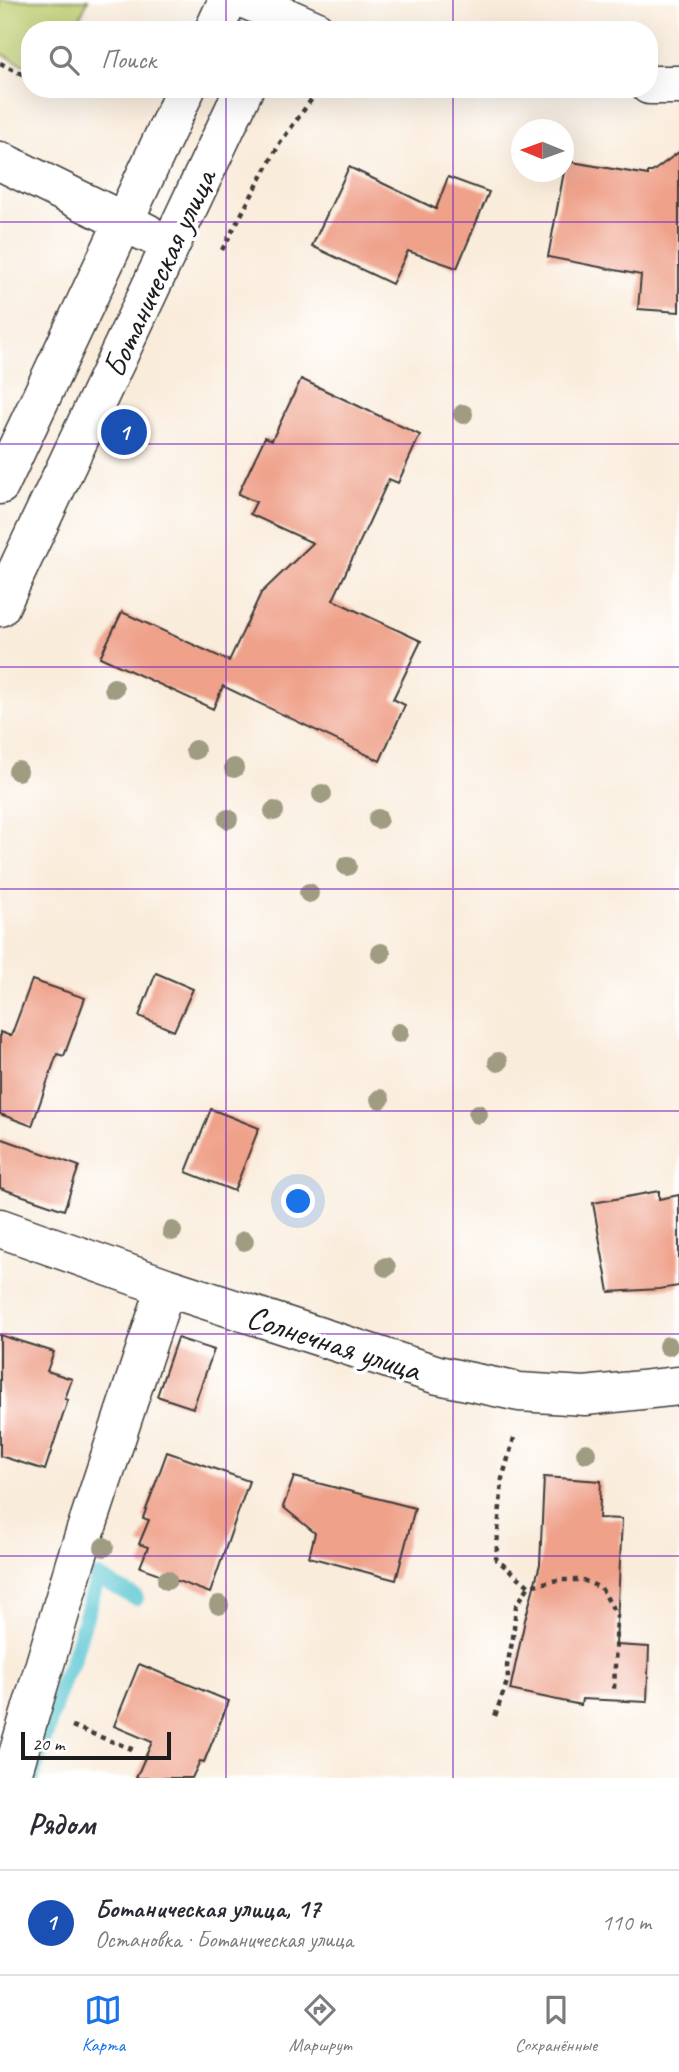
<!DOCTYPE html>
<html lang="ru">
<head>
<meta charset="utf-8">
<style>
  :root { --surface:#fff; --page:#f2f2f3; --text:#2b2b33; --muted:#7c7c81; --line:#e1e1e2; --accent:#1a73e8 }
  body { margin:0; font-family:Caveat,sans-serif; background:var(--page); color:var(--text) }
  .compass { position:absolute; left:511px; top:119px; width:63px; height:63px; border-radius:50%; background:var(--surface); box-shadow:0 7px 28px #0002; rotate:271deg }
  .scale { position:absolute; left:21px; bottom:18px; width:150px; box-sizing:border-box; padding-left:7px; border:4px solid #1c1c1c; border-top:0; font-size:19px; line-height:24px; white-space:nowrap; color:#1c1c1c; -webkit-text-stroke:5px #fff; paint-order:stroke }
  .you { position:absolute; left:299px; top:1202px; width:24px; height:24px; margin:-18px; border:5px solid #fff; border-radius:50%; background:#1a73e8; box-shadow:0 0 0 10px #1a73e833 }
  .badge { display:grid; place-items:center; width:46px; height:46px; border-radius:50%; background:var(--accent); color:#fff; font-size:23px; font-weight:700 }
  .pin { position:absolute; translate:-50% -50%; border:4px solid #fff; box-shadow:0 2px 7px #0006 }
  .list { margin:0; padding:0; list-style:none }
  h2 { display:flex; justify-content:space-between; align-items:center; height:91px; margin:0; padding:0 28px; font-size:30px }
  h2 small { font-size:23px; font-weight:400; color:var(--muted) }
  .list li { display:grid; grid-template-columns:46px 1fr auto; gap:21px; align-items:center; box-sizing:border-box; height:105px; padding:0 28px; border-top:2px solid var(--line) }
  .list b { display:block; font-size:26px; white-space:nowrap }
  .list p { margin:0; font-size:23px; white-space:nowrap; color:var(--muted) }
  .list em { font-size:23px; font-style:normal; color:var(--muted) }
  .icon { flex:none; width:38px; height:38px; fill:none; stroke:currentColor; stroke-width:2; stroke-linecap:round; stroke-linejoin:round }
  .map { position:relative; flex:none; width:679px; height:1778px; overflow:hidden }
  .search { position:absolute; background:var(--surface); box-shadow:0 7px 28px #0002; left:21px; right:21px; top:21px; height:77px; display:flex; align-items:center; gap:18px; box-sizing:border-box; padding:0 24px; border-radius:28px; color:var(--muted); font-size:26px }
  .sheet { height:196px; background:var(--surface) }
  nav { display:flex; justify-content:space-around; align-items:center; box-sizing:border-box; height:98px; border-top:2px solid var(--line); background:var(--surface); font-size:19px; color:var(--muted) }
  nav a { display:grid; justify-items:center; gap:4px }
  nav .on { color:var(--accent) }
  .map>svg:first-child { display:block }
  .green { fill:#becd70; stroke:#6d7446; stroke-width:2 }
  .lines { fill:none; stroke-linecap:round; stroke-linejoin:round }
  .stream { stroke:#59c6d1; stroke-width:16 }
  .building { fill:#efa18a }
  .minor-casing { stroke:#3d3b39; stroke-width:41 }
  .path { stroke:#3d3b39; stroke-width:4.5; stroke-dasharray:5 5; stroke-linecap:butt }
  .minor { stroke:#fff; stroke-width:38 }
  .tree { fill:#9f9c82 }
  .grid { fill:none; stroke:#7b2cbf; stroke-width:2; stroke-opacity:0.55 }
  .labels { text-anchor:middle; stroke-width:7; stroke-linejoin:round; paint-order:stroke }
  .street-label { font-size:33px; fill:#1c1c1c; stroke:#fff }
</style>
</head>
<body>
<div class="map">
<svg width="679" height="1778" viewBox="0 0 679 1778">
  <rect width="100%" height="100%" fill="#fff"/>
  <filter id="ink" filterUnits="userSpaceOnUse"><feTurbulence type="fractalNoise" baseFrequency=".0143" numOctaves="2"/><feDisplacementMap in="SourceGraphic" scale="14" xChannelSelector="R" yChannelSelector="G"/><feConvolveMatrix kernelMatrix="1 2 1 2 8 2 1 2 1" color-interpolation-filters="sRGB"/></filter>
  <filter id="wash" filterUnits="userSpaceOnUse"><feTurbulence type="fractalNoise" baseFrequency=".00686" numOctaves="4" result="noise"/><feDisplacementMap in="SourceGraphic" scale="28" xChannelSelector="R" yChannelSelector="G"/><feGaussianBlur stdDeviation="1.57" result="paint"/><feColorMatrix in="noise" values="0 0 0 0 0 0 0 0 0 0 0 0 0 0 0 0 0 1.4 0 .05"/><feComposite in="paint" operator="in"/></filter>
  <g filter="url(#wash)">
    <rect width="100%" height="100%" fill="#f9ecdb"/>
    <!-- green -->
    <path class="green" d="M0,0H88L74,30H30V68L0,53Z"/>
    <g class="lines">
      <!-- stream -->
      <path class="stream" d="M32,1778L63,1679L71,1665L98,1577L136,1598"/>
    </g>
    <g id="blocks">
      <!-- building -->
      <path class="building" d="M679,152V312L638,309L641,275L548,257L566,161L648,175V172H652Z
        M349,167L436,209L448,177L489,192L457,268L408,251L392,284L312,246Z
        M301,379L420,435L398,483L389,479L333,600L421,641L393,699L405,705L380,761L223,686L213,709L100,657L122,612L229,661L261,593L313,543L250,514L256,502L238,494L265,437L272,440Z
        M156,973L193,989L174,1031L139,1016Z
        M32,980L85,998L64,1056L57,1054L32,1126L0,1114V1032L11,1036Z
        M211,1109L259,1128L234,1191L186,1172Z
        M0,1138L79,1166L64,1210L0,1188Z
        M659,1191V1199L679,1195V1286L659,1289L609,1292L593,1203Z
        M0,1335L54,1352L47,1371L72,1379L65,1399L68,1400L45,1470L0,1456Z
        M177,1338L214,1350L193,1408L157,1396Z
        M167,1452L249,1481L210,1593L140,1567L148,1547L139,1544L149,1520L143,1518Z
        M294,1477L415,1508L396,1580L309,1557L315,1533L283,1507Z
        M544,1477L601,1481L599,1518L622,1519L616,1645L649,1647L647,1702L582,1699L581,1705L510,1690L525,1620L540,1564Z
        M139,1664L229,1701L204,1762L200,1761L192,1778H136L152,1742L114,1726Z"/>
    </g>
  </g>
  <g filter="url(#ink)">
    <use href="#blocks" fill-opacity="0" stroke="#3d3b39" stroke-width="2"/>
    <g class="lines">
      <!-- minor casing -->
      <g class="minor-casing">
        <path id="minor" d="M247,0L315,30
          M214,30L228,0
          M649,85H679
          M0,161L147,233
          M0,485L186,89
          M0,607L244,89
          M0,1228L166,1287L438,1375L519,1392L585,1396L679,1386
          M11,1778L75,1563L166,1287"/>
      </g>
      <!-- path -->
      <path class="path" d="M0,63L30,78
        M222,250L280,143L319,89
        M514,1438L502,1479L496,1559L529,1586L558,1580H583L601,1588L617,1615L614,1690
        M495,1716L508,1679L507,1666L513,1638L516,1606L529,1586
        M72,1726L137,1751"/>
      <!-- minor -->
      <use href="#minor" class="minor"/>
    </g>
    <!-- trees -->
    <g class="tree">
      <circle cx="463" cy="414" r="10"/>
      <circle cx="114" cy="688" r="10"/>
      <circle cx="195" cy="750" r="10"/>
      <circle cx="234" cy="768" r="10"/>
      <circle cx="18" cy="771" r="10"/>
      <circle cx="322" cy="794" r="10"/>
      <circle cx="274" cy="811" r="10"/>
      <circle cx="228" cy="819" r="10"/>
      <circle cx="378" cy="819" r="10"/>
      <circle cx="347" cy="866" r="10"/>
      <circle cx="309" cy="893" r="10"/>
      <circle cx="381" cy="953" r="10"/>
      <circle cx="399" cy="1033" r="10"/>
      <circle cx="498" cy="1062" r="10"/>
      <circle cx="380" cy="1099" r="10"/>
      <circle cx="478" cy="1114" r="10"/>
      <circle cx="172" cy="1231" r="10"/>
      <circle cx="244" cy="1241" r="10"/>
      <circle cx="386" cy="1267" r="10"/>
      <circle cx="668" cy="1346" r="10"/>
      <circle cx="586" cy="1453" r="10"/>
      <circle cx="104" cy="1547" r="10"/>
      <circle cx="167" cy="1580" r="10"/>
      <circle cx="219" cy="1605" r="10"/>
    </g>
  </g>
  <!-- grid -->
  <path class="grid" d="M226,0V30M453,0V30M226,89V1778M453,89V1778M0,222H679M0,444H679M0,667H679M0,889H679M0,1111H679M0,1334H679M0,1556H679"/>
  <g class="labels">
    <!-- street labels -->
    <g class="street-label">
      <text transform="translate(158 273) rotate(-65)" y="12">Ботаническая улица</text>
      <text transform="translate(334 1342) rotate(18)" y="12">Солнечная улица</text>
    </g>
  </g>
</svg>
<svg class="compass" viewBox="-18 -18 36 36"><path d="M0-13l5 13h-10z" fill="#e53935"/><path d="M0 13l5-13h-10z" fill="#7c7c81"/></svg>
<div class="scale">20 m</div>
<div class="you"></div>
<div class="pin badge" style="left:124px;top:432px;background:#1a4fb4">1</div>
<div class="search"><svg class="icon" aria-label="search" viewBox="0 0 24 24"><circle cx="10" cy="10" r="6"/><path d="M15 15l6 6"/></svg>Поиск</div>
</div>
<section class="sheet">
<h2>Рядом<small></small></h2>
<ul class="list">
<li><span class="badge" style="background:#1a4fb4">1</span><div><b>Ботаническая улица, 17</b><p>Остановка · Ботаническая улица</p></div><em>110 m</em></li>
</ul>
</section>
<nav>
<a class="on"><svg class="icon" aria-label="map" viewBox="0 0 24 24"><path d="M3 6l6-2 6 2 6-2v14l-6 2-6-2-6 2zM9 4v14M15 6v14"/></svg>Карта</a>
<a><svg class="icon" aria-label="directions" viewBox="0 0 24 24"><path d="M12 3l9 9-9 9-9-9zM9 14v-3h6M13 9l2 2-2 2"/></svg>Маршрут</a>
<a><svg class="icon" aria-label="saved" viewBox="0 0 24 24"><path d="M7 4h10v16l-5-4-5 4z"/></svg>Сохранённые</a>
</nav>
</body>
</html>
